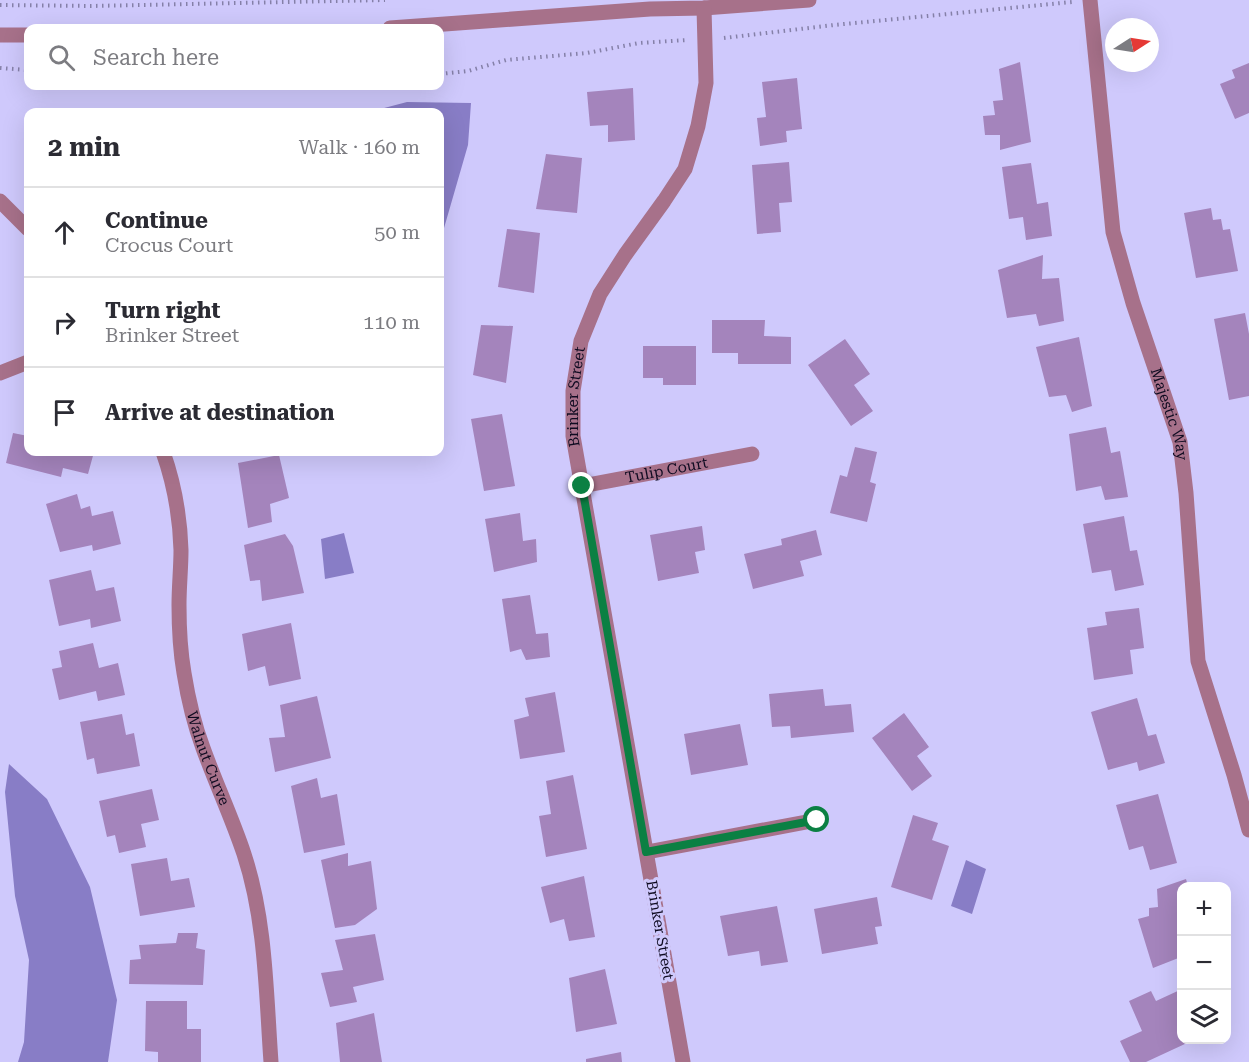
<!DOCTYPE html>
<html lang="en">
<head>
<meta charset="utf-8">
<style>
  :root { --surface:#fff; --page:#f2f2f3; --text:#2b2b33; --muted:#7c7c81; --line:#e1e1e2 }
  body { margin:0; font-family:"Roboto Serif",serif; background:var(--page); color:var(--text) }
  .controls { position:absolute; right:18px; bottom:18px; display:grid; overflow:hidden; border-radius:12px; box-shadow:0 6px 24px #0002 }
  .controls button { width:54px; height:54px; display:grid; place-items:center; padding:0; border:0; border-bottom:2px solid var(--line); background:var(--surface); color:var(--text); font:30px sans-serif }
  .compass { position:absolute; left:1105px; top:18px; width:54px; height:54px; border-radius:50%; background:var(--surface); box-shadow:0 6px 24px #0002; rotate:78deg }
  .stop { position:absolute; width:18px; height:18px; margin:-14px; border:4px solid #0b8043; border-radius:50%; background:#fff }
  .stop.end { background:#0b8043; border-color:#fff; box-shadow:0 2px 6px #0008 }
  .list { margin:0; padding:0; list-style:none }
  h2 { display:flex; justify-content:space-between; align-items:center; height:78px; margin:0; padding:0 24px; font-size:26px }
  h2 small { font-size:20px; font-weight:400; color:var(--muted) }
  .list li { display:grid; grid-template-columns:39px 1fr auto; gap:18px; align-items:center; box-sizing:border-box; height:90px; padding:0 24px; border-top:2px solid var(--line) }
  .list b { display:block; font-size:22px; white-space:nowrap }
  .list p { margin:0; font-size:20px; white-space:nowrap; color:var(--muted) }
  .list em { font-size:20px; font-style:normal; color:var(--muted) }
  .icon { flex:none; width:33px; height:33px; fill:none; stroke:currentColor; stroke-width:2; stroke-linecap:round; stroke-linejoin:round }
  .map { position:relative; flex:none; width:1249px; height:1062px; overflow:hidden }
  .search { position:absolute; background:var(--surface); box-shadow:0 6px 24px #0002; left:24px; top:24px; width:420px; height:66px; display:flex; align-items:center; gap:15px; box-sizing:border-box; padding:0 21px; border-radius:12px; color:var(--muted); font-size:22px }
  .panel { position:absolute; background:var(--surface); box-shadow:0 6px 24px #0002; left:24px; top:108px; width:420px; height:348px; border-radius:12px }
  .map>svg:first-child { display:block }
  .water { fill:#887dc6 }
  .building { fill:#a484bc }
  .lines { fill:none; stroke-linecap:round; stroke-linejoin:round }
  .path { stroke:#8580a8; stroke-width:4; stroke-dasharray:1.5 4.5; stroke-linecap:butt }
  .minor { stroke:#a7718a; stroke-width:15 }
  .route { stroke:#0b8043; stroke-width:8 }
  .labels { text-anchor:middle; stroke-width:6; stroke-linejoin:round; paint-order:stroke }
  .street-label { font-size:15px; fill:#0f0b21; stroke:#cfc9fc }
</style>
</head>
<body>
<div class="map">
<svg width="1249" height="1062" viewBox="0 0 1249 1062">
  <rect width="100%" height="100%" fill="#cfc9fc"/>
  <!-- water -->
  <path class="water" d="M407,102L471,103L468,145L442,235L440,270V112H369Z
    M344,533L354,573L325,579L321,539Z
    M9,764L47,799L90,887L117,1000L108,1062H18L24,1042L29,960L15,896L5,792Z
    M966,860L986,869L972,914L951,906Z"/>
  <!-- building -->
  <path class="building" d="M1020,62L1031,142L1000,150V135H985L983,116L995,115L993,101L1003,100L999,69Z
    M1249,63V113L1235,119L1220,84L1235,78L1232,70Z
    M797,78L802,129L786,131L787,142L760,146L757,118L766,117L762,82Z
    M633,88L635,140L608,142V125L590,126L587,92Z
    M546,154L582,158L577,213L536,209Z
    M789,162L792,202L779,203L781,232L757,234L752,165Z
    M1031,163L1037,204L1048,202L1052,236L1026,240L1023,217L1009,219L1002,167Z
    M1211,208L1213,220L1221,219L1223,230L1230,229L1238,271L1196,278L1184,213Z
    M507,229L540,233L534,293L498,287Z
    M1043,255L1042,279L1059,278L1064,321L1039,326L1036,314L1007,318L998,270Z
    M1245,313L1249,334V396L1229,400L1214,319Z
    M712,320H765L764,336L791,337V364H738V353H712Z
    M481,325L513,326L506,383L473,375Z
    M1079,337L1092,406L1072,412L1066,395L1049,397L1036,347Z
    M845,339L870,374L854,385L873,411L851,426L808,365Z
    M643,346H696V385H663V378H643Z
    M502,414L515,486L484,491L471,419Z
    M1106,427L1111,453L1120,451L1128,497L1105,500L1101,486L1076,491L1069,434Z
    M13,433L28,436V452H94L88,474L63,468L61,477L6,463Z
    M855,447L877,452L870,482L876,484L867,522L830,513L840,475L847,477Z
    M279,455L289,498L270,504L272,522L248,528L238,463Z
    M77,494L81,509L90,506L92,516L113,511L121,544L93,551L92,545L60,552L46,504Z
    M520,513L523,541L536,539L537,562L494,572L485,519Z
    M1124,516L1130,551L1137,550L1144,585L1115,591L1111,570L1092,573L1083,524Z
    M702,526L705,550L695,552L699,573L658,581L650,535Z
    M816,530L822,555L800,561L804,576L753,589L744,554L782,545L781,539Z
    M285,534L293,546L304,593L262,601L260,580L250,581L244,545Z
    M91,570L96,591L114,587L121,621L91,628L90,619L59,626L49,580Z
    M530,595L536,634L548,633L550,657L526,660L521,649L510,652L502,599Z
    M1139,608L1144,648L1130,650L1133,674L1094,680L1087,628L1107,625L1105,612Z
    M291,623L301,679L269,686L265,666L248,671L242,634Z
    M93,643L99,668L118,663L125,695L98,701L96,691L59,700L52,669L62,667L59,651Z
    M823,689L825,706L851,704L854,732L791,738L790,726L772,727L769,694Z
    M555,692L565,752L520,759L514,720L529,716L525,698Z
    M317,696L331,758L275,772L269,738L285,737L280,705Z
    M1137,698L1148,736L1156,734L1165,763L1139,771L1137,762L1108,770L1091,712Z
    M904,713L929,747L917,756L932,776L912,791L872,738Z
    M122,714L126,735L134,733L140,766L97,774L94,758L87,760L80,722Z
    M740,724L748,765L691,775L684,734Z
    M573,775L587,849L546,857L539,816L551,814L546,781Z
    M317,778L321,798L337,794L345,845L304,853L291,786Z
    M152,789L159,820L141,824L146,847L119,853L115,835L107,837L99,801Z
    M1158,794L1177,863L1150,870L1143,846L1129,850L1116,805Z
    M913,815L938,823L932,840L949,846L932,900L891,887Z
    M348,853V866L371,861L377,909L355,925L335,928L321,860Z
    M167,858L171,881L189,878L195,907L140,916L131,864Z
    M584,876L595,937L569,941L564,919L550,923L541,887Z
    M1186,879L1188,886H1182V918H1180L1182,922V944L1180,945L1181,957L1153,968L1138,919L1149,916V908L1158,907L1157,889Z
    M877,897L882,926L875,927L878,944L822,954L814,909Z
    M777,906L788,962L761,966L759,951L728,956L720,916Z
    M178,933H198L196,948L205,950L203,985L129,984L130,960L141,959L139,945L176,943Z
    M375,934L384,980L353,987L357,1002L330,1007L321,973L343,970L335,940Z
    M605,969L617,1024L576,1032L569,978Z
    M1182,989V1027L1180,1028L1182,1031V1040H1185L1187,1043L1146,1062H1130L1120,1041L1142,1031L1129,1001L1151,991L1156,1001Z
    M146,1001H187V1029H201V1062H158V1052L145,1051Z
    M374,1013L382,1062H340L336,1023Z
    M621,1052L622,1062H586V1059Z"/>
  <g class="lines">
    <!-- path -->
    <path class="path" d="M0,5L91,6L385,0
      M724,38L834,25L1072,2
      M0,68L28,70
      M440,74L468,71L506,60L587,53L639,43L687,40
      M267,86H305"/>
    <!-- minor -->
    <g class="minor">
      <path id="s1" d="M1090,0L1113,232L1133,303L1180,442L1186,493L1198,661L1234,775L1249,830"/>
      <path d="M390,28L650,9L704,8L809,0"/>
      <path d="M0,35H28"/>
      <path d="M0,201L28,229"/>
      <path d="M0,373L28,362"/>
      <path id="s2" d="M163,452C174,483 180,517 181,550C181,568 179,586 179,605C179,627 180,650 184,673C188,698 194,724 203,748C216,784 232,818 244,854C266,921 266,993 271,1062"/>
      <path id="s3" d="M582,486L752,454"/>
      <path d="M647,852L817,820"/>
      <path id="s4" d="M683,1062L573,436V391L581,341L600,294L625,255L664,201L685,169L698,126L706,83L704,8"/>
    </g>
  </g>
  <g class="lines">
    <!-- route -->
    <path class="route" d="M582,486L646,852L817,820"/>
  </g>
  <g class="labels">
    <!-- street labels -->
    <g class="street-label">
      <text dy="5" stroke="none"><textPath href="#s4" startOffset="675">Brinker Street</textPath></text>
      <text dy="5" stroke="none"><textPath href="#s1" startOffset="424">Majestic Way</textPath></text>
      <text dy="5" stroke="none"><textPath href="#s3" startOffset="86">Tulip Court</textPath></text>
      <text dy="5" stroke="none"><textPath href="#s2" startOffset="312">Walnut Curve</textPath></text>
      <text transform="translate(660 930) rotate(80)" y="5">Brinker Street</text>
    </g>
  </g>
</svg>
<div class="controls">
<button>+</button>
<button>−</button>
<button><svg class="icon" aria-label="layers" viewBox="0 0 24 24"><path d="M12 4l9 5-9 5-9-5zM3 14l9 5 9-5"/></svg></button>
</div>
<svg class="compass" viewBox="-18 -18 36 36"><path d="M0-13l5 13h-10z" fill="#e53935"/><path d="M0 13l5-13h-10z" fill="#7c7c81"/></svg>
<div class="stop" style="left:817px;top:820px"></div>
<div class="stop end" style="left:582px;top:486px"></div>
<div class="search"><svg class="icon" aria-label="search" viewBox="0 0 24 24"><circle cx="10" cy="10" r="6"/><path d="M15 15l6 6"/></svg>Search here</div>
<section class="panel">
<h2>2 min<small>Walk · 160 m</small></h2>
<ul class="list">
<li><svg class="icon" aria-label="ahead" viewBox="0 0 24 24"><path d="M12 20V5M6 11l6-6 6 6"/></svg><div><b>Continue</b><p>Crocus Court</p></div><em>50 m</em></li>
<li><svg class="icon" aria-label="right" viewBox="0 0 24 24"><path d="M7 20v-9h11M14 6l5 5-5 5"/></svg><div><b>Turn right</b><p>Brinker Street</p></div><em>110 m</em></li>
<li><svg class="icon" aria-label="arrive" viewBox="0 0 24 24"><path d="M6 21V4h12l-3 4 3 4H6"/></svg><div><b>Arrive at destination</b></div></li>
</ul>
</section>
</div>
</body>
</html>
